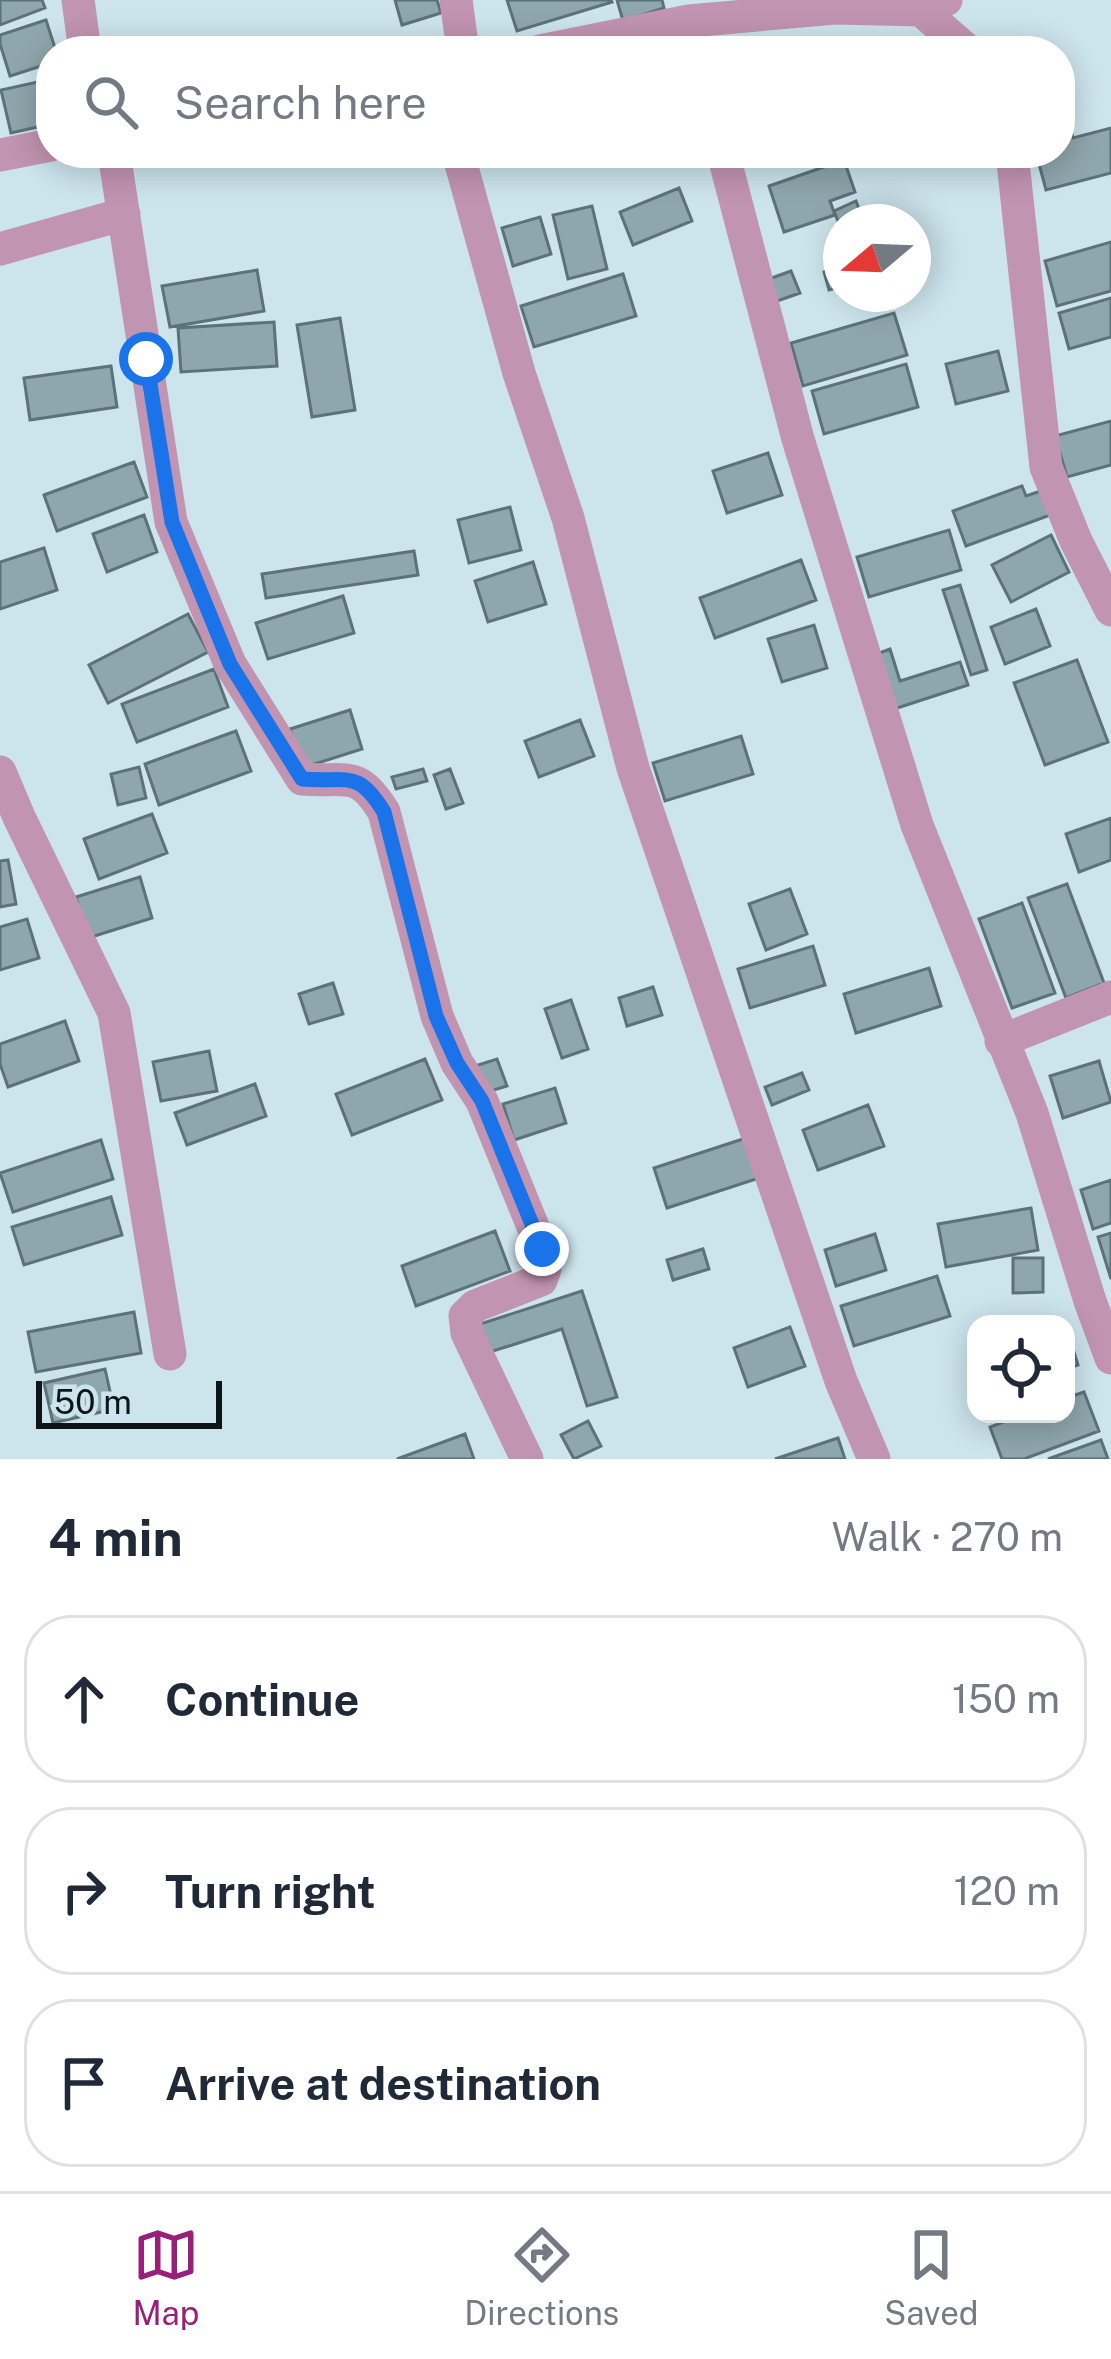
<!DOCTYPE html>
<html lang="en">
<head>
<meta charset="utf-8">
<style>
  :root { --surface:#fff; --page:#f2f2f3; --text:#1f2937; --muted:#747a83; --line:#e0e1e3; --accent:#98207a }
  body { margin:0; font-family:"Public Sans",sans-serif; background:var(--page); color:var(--text) }
  .controls { position:absolute; right:36px; bottom:36px; display:grid; overflow:hidden; border-radius:24px; box-shadow:0 6px 30px #0003 }
  .controls button { width:108px; height:108px; display:grid; place-items:center; padding:0; border:0; border-bottom:3px solid var(--line); background:var(--surface); color:var(--text); font:60px sans-serif }
  .compass { position:absolute; left:823px; top:204px; width:108px; height:108px; border-radius:50%; background:var(--surface); box-shadow:0 6px 30px #0003; rotate:251deg }
  .scale { position:absolute; left:36px; bottom:30px; width:186px; box-sizing:border-box; padding-left:12px; border:6px solid #0d1518; border-top:0; font-size:33px; line-height:42px; white-space:nowrap; color:#0d1518; -webkit-text-stroke:9px #cce4ec; paint-order:stroke }
  .stop { position:absolute; width:36px; height:36px; margin:-27px; border:9px solid #1a73e8; border-radius:50%; background:#fff }
  .stop.end { background:#1a73e8; border-color:#fff; box-shadow:0 3px 12px #0008 }
  .list { margin:0; padding:0; list-style:none }
  h2 { display:flex; justify-content:space-between; align-items:center; height:156px; margin:0; padding:0 48px; font-size:51px }
  h2 small { font-size:39px; font-weight:400; color:var(--muted) }
  .list li { display:grid; grid-template-columns:78px 1fr auto; gap:36px; align-items:center; box-sizing:border-box; height:168px; margin:0 24px 24px; padding:0 24px; border:3px solid var(--line); border-radius:48px }
  .list b { display:block; font-size:45px; white-space:nowrap }
  .list em { font-size:39px; font-style:normal; color:var(--muted) }
  .icon { flex:none; width:66px; height:66px; fill:none; stroke:currentColor; stroke-width:2; stroke-linecap:round; stroke-linejoin:round }
  .map { position:relative; flex:none; width:1111px; height:1459px; overflow:hidden }
  .search { position:absolute; background:var(--surface); box-shadow:0 6px 30px #0003; left:36px; right:36px; top:36px; height:132px; display:flex; align-items:center; gap:30px; box-sizing:border-box; padding:0 42px; border-radius:48px; color:var(--muted); font-size:45px }
  .sheet { height:732px; background:var(--surface) }
  nav { display:flex; justify-content:space-around; align-items:center; box-sizing:border-box; height:168px; border-top:3px solid var(--line); background:var(--surface); font-size:33px; color:var(--muted) }
  nav a { display:grid; justify-items:center; gap:6px }
  nav .on { color:var(--accent) }
  .map>svg:first-child { display:block }
  .building { fill:#8ea6ad; stroke:#5c7279; stroke-width:3 }
  .lines { fill:none; stroke-linecap:round; stroke-linejoin:round }
  .minor { stroke:#c194b1; stroke-width:33 }
  .route { stroke:#1a73e8; stroke-width:15 }
</style>
</head>
<body>
<div class="map">
<svg width="1111" height="1459" viewBox="0 0 1111 1459">
  <rect width="100%" height="100%" fill="#cce4ec"/>
  <!-- building -->
  <path class="building" d="M0,0H42L45,8L0,25Z
    M395,0H437L441,13L402,25Z
    M507,0H611L612,2L517,31Z
    M617,0H662L664,8L623,21Z
    M46,20L56,51H51V63L10,76L0,44V35Z
    M51,79V124L11,133L1,90Z
    M1068,118L1073,138L1111,128V173L1046,190L1036,153H1060V120Z
    M844,160L855,192L830,201L835,215L784,232L769,186Z
    M679,188L692,221L633,245L620,212Z
    M856,201L864,222H841V229L834,211Z
    M592,206L607,269L568,279L553,215Z
    M540,217L551,254L513,266L502,228Z
    M1111,242V291L1057,306L1045,261Z
    M841,267V287L829,290L824,272Z
    M257,270L264,311L170,327L162,286Z
    M791,271L800,293L777,301L769,279Z
    M623,274L636,316L534,347L521,306Z
    M1111,298V337L1069,349L1059,313Z
    M894,313L907,355L803,386L791,343Z
    M340,318L355,410L312,417L297,325Z
    M274,322L277,366L181,372L178,328Z
    M998,351L1008,391L956,404L946,364Z
    M906,364L918,407L824,434L812,391Z
    M111,366L117,407L30,420L24,378Z
    M1111,421V465L1067,477L1055,436Z
    M768,453L782,495L727,513L713,471Z
    M134,462L147,497L57,531L44,495Z
    M1022,486L1026,496L1041,491L1050,515L966,546L953,511Z
    M510,507L521,550L469,563L458,520Z
    M144,515L157,552L107,572L93,534Z
    M949,530L961,570L869,597L857,557Z
    M1051,535L1069,572L1011,602L992,565Z
    M44,548L57,590L0,609V562Z
    M414,551L418,575L266,598L262,574Z
    M801,560L816,600L715,638L700,598Z
    M533,562L546,604L488,622L475,581Z
    M960,585L987,670L971,675L943,590Z
    M343,596L354,633L268,659L256,623Z
    M1036,609L1050,646L1005,664L991,627Z
    M188,614L208,652L108,703L89,665Z
    M814,625L827,668L782,682L768,639Z
    M890,649L900,681L960,662L968,685L891,710L874,655Z
    M1077,660L1108,742L1045,765L1014,683Z
    M214,669L228,707L137,742L122,704Z
    M350,710L362,749L302,768L290,729Z
    M580,720L594,756L539,777L525,741Z
    M236,731L251,771L159,805L145,764Z
    M741,736L753,774L665,801L653,763Z
    M139,767L146,798L118,805L111,774Z
    M423,769L427,781L396,789L392,777Z
    M450,769L463,803L446,809L434,775Z
    M152,814L167,853L99,879L84,839Z
    M1111,818V860L1079,872L1066,834Z
    M8,860L16,904L0,907V861Z
    M140,877L152,918L88,938L76,897Z
    M1067,884L1104,983L1066,998L1028,898Z
    M790,889L807,934L766,950L749,904Z
    M1022,903L1055,993L1012,1008L979,919Z
    M27,919L39,958L0,970V927Z
    M813,946L825,985L750,1008L738,969Z
    M929,968L941,1006L856,1033L844,994Z
    M333,983L343,1014L309,1024L299,994Z
    M653,987L662,1015L627,1026L619,998Z
    M571,1000L588,1049L562,1058L545,1009Z
    M65,1021L79,1061L8,1087L0,1064V1044Z
    M209,1051L217,1091L161,1101L153,1062Z
    M425,1059L442,1100L352,1135L336,1094Z
    M497,1059L507,1086L484,1093L475,1066Z
    M1099,1061L1111,1102L1063,1118L1050,1076Z
    M802,1073L809,1090L772,1105L765,1087Z
    M255,1084L266,1116L187,1145L175,1113Z
    M555,1088L566,1123L514,1140L503,1104Z
    M868,1105L884,1146L818,1170L803,1130Z
    M746,1138L759,1178L667,1208L654,1168Z
    M101,1140L113,1179L13,1212L0,1173Z
    M1111,1180V1223L1093,1229L1081,1190Z
    M111,1197L122,1235L24,1265L12,1227Z
    M1031,1208L1038,1250L946,1267L938,1224Z
    M495,1231L510,1271L416,1306L402,1266Z
    M1111,1233V1279L1098,1237Z
    M875,1234L886,1270L836,1286L825,1250Z
    M703,1249L709,1269L673,1280L667,1260Z
    M1013,1258H1043V1292L1013,1293Z
    M937,1276L950,1316L854,1346L841,1306Z
    M582,1291L617,1397L587,1406L562,1329L484,1354L474,1326Z
    M134,1312L141,1353L36,1372L28,1332Z
    M1066,1326L1078,1365L1066,1369Z
    M790,1327L805,1366L748,1387L734,1348Z
    M105,1369L114,1409L53,1423L44,1383Z
    M1084,1392L1099,1431L1024,1459H1002L990,1427L1024,1414H1066V1398Z
    M588,1421L601,1446L574,1459L561,1435Z
    M465,1434L474,1459H397Z
    M838,1438L845,1459H775Z
    M1101,1440L1108,1459H1048Z"/>
  <g class="lines">
    <!-- minor -->
    <path class="minor" d="M78,0L85,51
      M456,0L463,51
      M921,10L968,51
      M540,51L689,21L835,8L921,10L946,0
      M114,153L171,522L230,664L302,779C347,783 357,768 384,812L437,1016L457,1063L482,1101L542,1249L545,1269L541,1280L475,1306L465,1316L467,1333L527,1459
      M458,153L519,373L568,518L633,768L841,1381L874,1459
      M723,153L798,439L917,825L1032,1113L1090,1301L1111,1358
      M1012,153L1046,467L1076,541L1111,610
      M0,155L51,145
      M0,249L124,214
      M0,772L19,817L114,1013L170,1354
      M1001,1041L1111,997"/>
  </g>
  <g class="lines">
    <!-- route -->
    <path class="route" d="M146,359L172,522L230,664L302,779C348,783 357,768 384,812L436,1016L457,1063L482,1101L542,1249"/>
  </g>
</svg>
<div class="controls">
<button><svg class="icon" aria-label="locate" viewBox="0 0 24 24"><circle cx="12" cy="12" r="6"/><path d="M12 2v4M12 18v4M2 12h4M18 12h4"/></svg></button>
</div>
<svg class="compass" viewBox="-18 -18 36 36"><path d="M0-13l5 13h-10z" fill="#e53935"/><path d="M0 13l5-13h-10z" fill="#747a83"/></svg>
<div class="scale">50 m</div>
<div class="stop" style="left:146px;top:359px"></div>
<div class="stop end" style="left:542px;top:1249px"></div>
<div class="search"><svg class="icon" aria-label="search" viewBox="0 0 24 24"><circle cx="10" cy="10" r="6"/><path d="M15 15l6 6"/></svg>Search here</div>
</div>
<section class="sheet">
<h2>4 min<small>Walk · 270 m</small></h2>
<ul class="list">
<li><svg class="icon" aria-label="ahead" viewBox="0 0 24 24"><path d="M12 20V5M6 11l6-6 6 6"/></svg><div><b>Continue</b></div><em>150 m</em></li>
<li><svg class="icon" aria-label="right" viewBox="0 0 24 24"><path d="M7 20v-9h11M14 6l5 5-5 5"/></svg><div><b>Turn right</b></div><em>120 m</em></li>
<li><svg class="icon" aria-label="arrive" viewBox="0 0 24 24"><path d="M6 21V4h12l-3 4 3 4H6"/></svg><div><b>Arrive at destination</b></div></li>
</ul>
</section>
<nav>
<a class="on"><svg class="icon" aria-label="map" viewBox="0 0 24 24"><path d="M3 6l6-2 6 2 6-2v14l-6 2-6-2-6 2zM9 4v14M15 6v14"/></svg>Map</a>
<a><svg class="icon" aria-label="directions" viewBox="0 0 24 24"><path d="M12 3l9 9-9 9-9-9zM9 14v-3h6M13 9l2 2-2 2"/></svg>Directions</a>
<a><svg class="icon" aria-label="saved" viewBox="0 0 24 24"><path d="M7 4h10v16l-5-4-5 4z"/></svg>Saved</a>
</nav>
</body>
</html>
